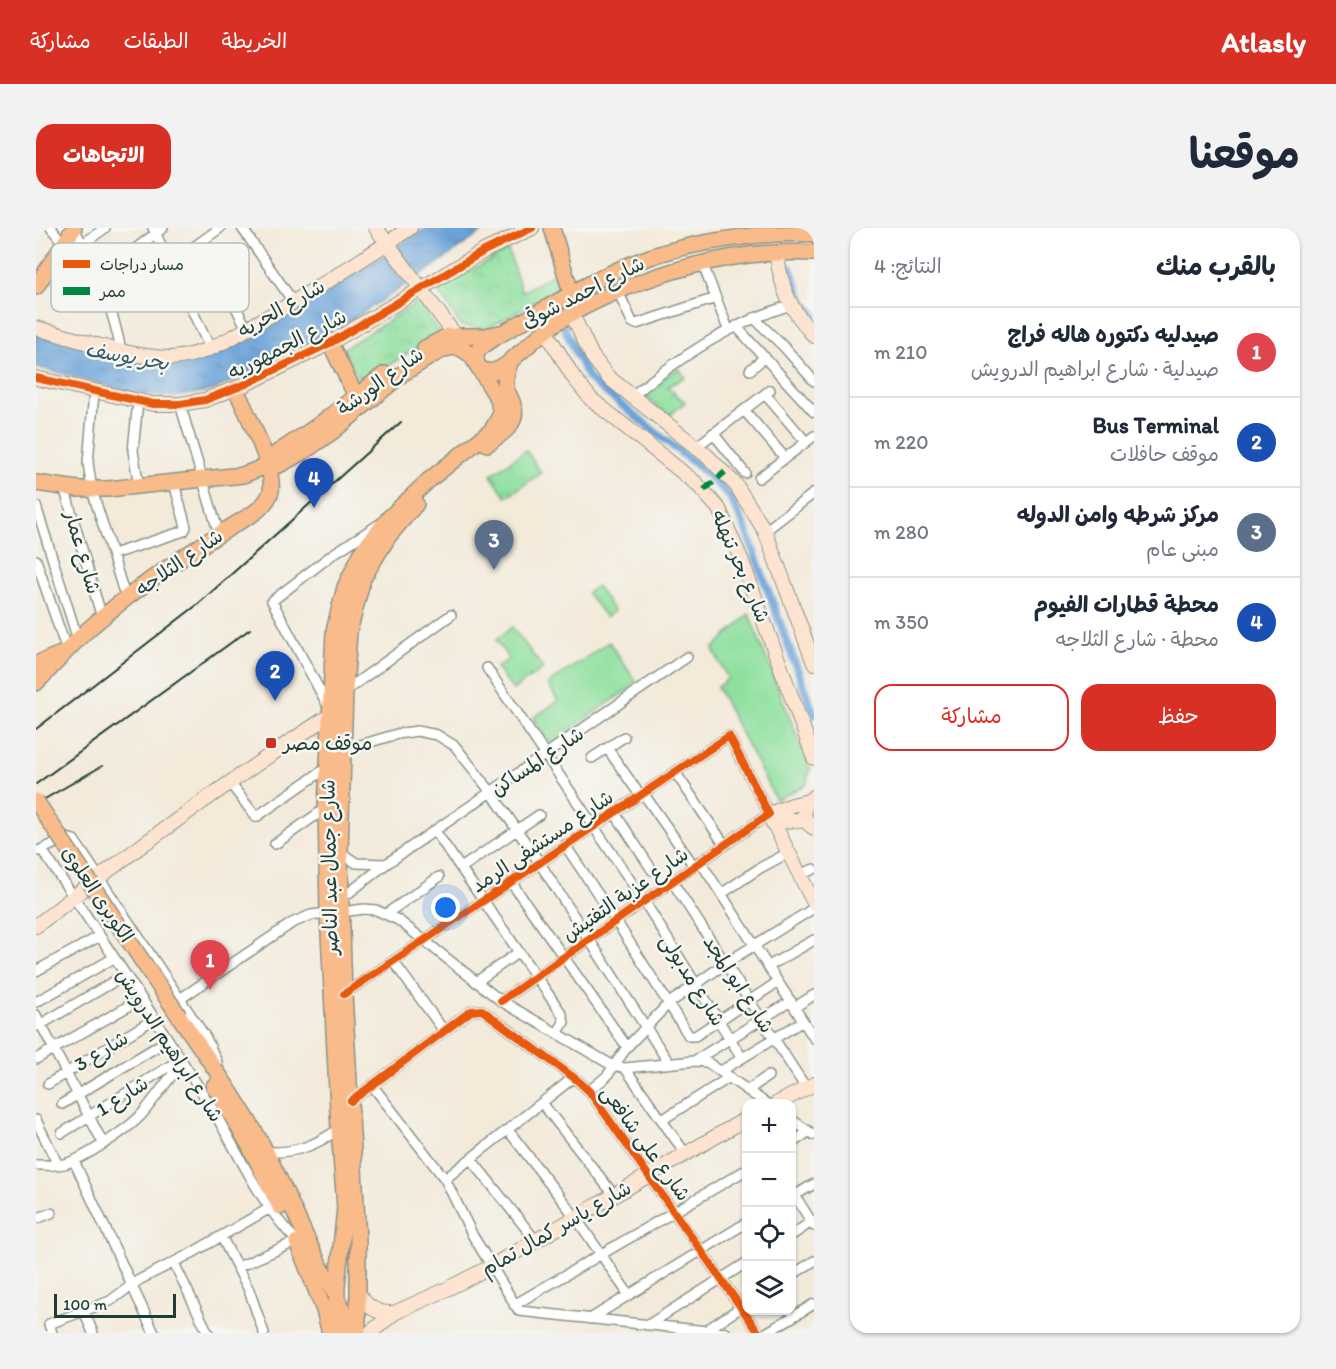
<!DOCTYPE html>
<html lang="ar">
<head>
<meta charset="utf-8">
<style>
  :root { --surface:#fff; --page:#f2f2f3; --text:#1f2937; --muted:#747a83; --line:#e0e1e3; --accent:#d93025 }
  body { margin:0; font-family:Itim,"Playpen Sans Arabic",sans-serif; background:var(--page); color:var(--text); direction:rtl }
  .controls { position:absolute; right:18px; bottom:18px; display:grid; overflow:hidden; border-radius:12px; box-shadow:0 2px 4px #0004 }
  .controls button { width:54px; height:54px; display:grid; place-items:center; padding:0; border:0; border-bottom:2px solid var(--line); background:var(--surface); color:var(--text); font:30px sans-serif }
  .scale { position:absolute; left:18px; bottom:15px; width:122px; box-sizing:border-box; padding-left:6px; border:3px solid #1f3d34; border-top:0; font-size:16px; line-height:21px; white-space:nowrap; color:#1f3d34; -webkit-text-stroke:4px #f6f6f2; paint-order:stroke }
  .you { position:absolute; left:410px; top:680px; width:21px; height:21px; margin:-15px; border:4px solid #fff; border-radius:50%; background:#1a73e8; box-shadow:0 0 0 9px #1a73e833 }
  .badge { display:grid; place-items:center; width:39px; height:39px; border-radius:50%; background:var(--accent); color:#fff; font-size:20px; font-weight:700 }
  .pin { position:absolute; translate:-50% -50px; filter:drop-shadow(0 2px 3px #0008) }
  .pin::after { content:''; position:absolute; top:32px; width:21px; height:18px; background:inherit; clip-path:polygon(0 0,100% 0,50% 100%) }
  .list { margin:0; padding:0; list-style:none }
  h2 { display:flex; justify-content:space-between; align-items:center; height:78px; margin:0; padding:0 24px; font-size:26px }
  h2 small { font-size:20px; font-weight:400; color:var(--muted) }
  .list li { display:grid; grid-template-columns:39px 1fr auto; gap:18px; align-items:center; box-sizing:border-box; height:90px; padding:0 24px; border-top:2px solid var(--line) }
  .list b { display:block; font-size:22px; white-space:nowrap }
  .list p { margin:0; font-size:20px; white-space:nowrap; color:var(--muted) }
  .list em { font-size:20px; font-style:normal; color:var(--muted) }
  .actions { display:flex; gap:12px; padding:18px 24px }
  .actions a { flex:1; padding:14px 0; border:2px solid var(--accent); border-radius:18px; text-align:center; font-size:21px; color:var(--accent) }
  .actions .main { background:var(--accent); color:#fff }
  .icon { flex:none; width:33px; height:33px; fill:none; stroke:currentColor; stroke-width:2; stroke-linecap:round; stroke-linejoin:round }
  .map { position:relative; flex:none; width:778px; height:1105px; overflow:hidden; direction:ltr; border-radius:18px }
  header { display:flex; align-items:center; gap:36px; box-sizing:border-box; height:84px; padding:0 30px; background:var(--accent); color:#fff }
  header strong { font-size:28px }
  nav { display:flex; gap:33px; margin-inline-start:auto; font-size:21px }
  .intro { display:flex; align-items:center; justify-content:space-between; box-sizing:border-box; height:144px; padding:0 36px }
  h1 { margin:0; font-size:42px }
  .button { padding:15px 27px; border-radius:18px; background:var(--accent); color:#fff; font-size:21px; font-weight:700 }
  main { display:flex; gap:36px; padding:0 36px }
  aside { flex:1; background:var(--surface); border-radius:18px; box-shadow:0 2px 4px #0004 }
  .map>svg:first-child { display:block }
  .green { fill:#8fe09f; stroke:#578e6a; stroke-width:1.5 }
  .park { fill:url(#park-crowns); stroke:#578e6a; stroke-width:1.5 }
  .water { fill:url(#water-ripples); stroke:#447086; stroke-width:1.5 }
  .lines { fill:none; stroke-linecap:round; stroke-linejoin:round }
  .canal { stroke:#6aa3d9; stroke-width:8 }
  .street-casing { stroke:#899487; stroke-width:12 }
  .secondary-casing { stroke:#899487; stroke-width:16 }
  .primary-casing { stroke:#899487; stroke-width:18 }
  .street { stroke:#fff; stroke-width:9 }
  .secondary { stroke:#fde4d1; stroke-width:14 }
  .primary { stroke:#fabb8b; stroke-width:15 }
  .rail { stroke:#1f3d34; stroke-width:2 }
  .primary-bridge-casing { stroke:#899487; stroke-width:18; stroke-linecap:butt }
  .primary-bridge { stroke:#fabb8b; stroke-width:15 }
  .quiet { stroke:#00873e; stroke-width:6; stroke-dasharray:12 6; stroke-linecap:butt }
  .cycleway-casing { stroke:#f6f6f2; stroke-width:11 }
  .cycleway { stroke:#e8590c; stroke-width:8 }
  .poi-dot { fill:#c8321e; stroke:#f6f6f2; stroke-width:2 }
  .labels { text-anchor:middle; stroke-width:5; stroke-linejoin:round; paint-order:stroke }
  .street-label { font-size:20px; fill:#1f3d34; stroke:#f6f6f2 }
  .poi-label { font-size:20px; fill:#1f3d34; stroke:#f6f6f2; text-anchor:start }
  .water-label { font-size:21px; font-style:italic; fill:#365c66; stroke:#f6f6f2 }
  .key { fill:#f6f6f2; stroke:#b6beb9; stroke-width:1.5 }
  .key-label { font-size:16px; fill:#1f3d34 }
</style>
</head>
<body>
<header>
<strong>Atlasly</strong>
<nav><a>الخريطة</a><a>الطبقات</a><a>مشاركة</a></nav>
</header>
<div class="intro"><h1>موقعنا</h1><a class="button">الاتجاهات</a></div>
<main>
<aside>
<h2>بالقرب منك<small>النتائج: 4</small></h2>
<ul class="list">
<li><span class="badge" style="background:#e0444e">1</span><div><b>صيدليه دكتوره هاله فراج</b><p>صيدلية · شارع ابراهيم الدرويش</p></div><em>210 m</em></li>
<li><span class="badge" style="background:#1a4fb4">2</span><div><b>Bus Terminal</b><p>موقف حافلات</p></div><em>220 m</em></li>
<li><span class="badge" style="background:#5c6f8a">3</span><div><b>مركز شرطه وامن الدوله</b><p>مبنى عام</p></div><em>280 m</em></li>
<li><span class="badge" style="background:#1a4fb4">4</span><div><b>محطة قطارات الفيوم</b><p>محطة · شارع الثلاجه</p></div><em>350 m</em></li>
</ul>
<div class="actions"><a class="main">حفظ</a><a>مشاركة</a></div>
</aside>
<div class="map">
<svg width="778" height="1105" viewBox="0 0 778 1105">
  <defs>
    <pattern id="park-crowns" width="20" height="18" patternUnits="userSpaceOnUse" patternTransform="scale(1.5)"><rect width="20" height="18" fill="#8fe09f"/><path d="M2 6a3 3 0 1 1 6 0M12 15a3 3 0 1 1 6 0" fill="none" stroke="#7bc18a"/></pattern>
    <pattern id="water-ripples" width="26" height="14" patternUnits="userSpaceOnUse" patternTransform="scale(1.5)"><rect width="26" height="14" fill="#6aa3d9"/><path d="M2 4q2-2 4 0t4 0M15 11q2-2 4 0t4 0" fill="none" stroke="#5786b1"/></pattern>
  </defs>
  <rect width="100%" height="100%" fill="#f6f6f2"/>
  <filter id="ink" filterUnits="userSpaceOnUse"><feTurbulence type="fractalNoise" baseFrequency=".0167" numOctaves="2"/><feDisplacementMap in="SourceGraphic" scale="12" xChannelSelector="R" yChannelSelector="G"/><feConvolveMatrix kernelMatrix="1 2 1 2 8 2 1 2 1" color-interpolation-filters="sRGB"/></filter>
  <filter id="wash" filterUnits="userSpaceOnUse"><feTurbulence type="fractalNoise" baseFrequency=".008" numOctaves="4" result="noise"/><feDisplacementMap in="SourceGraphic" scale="24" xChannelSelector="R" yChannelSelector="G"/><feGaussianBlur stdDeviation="1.35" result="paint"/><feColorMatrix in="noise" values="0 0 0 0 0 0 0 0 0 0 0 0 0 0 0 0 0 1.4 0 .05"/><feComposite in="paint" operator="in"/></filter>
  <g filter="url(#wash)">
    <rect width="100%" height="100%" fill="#f3eada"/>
    <!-- green -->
    <path class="green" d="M561,358L578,383L570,389L551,365Z
      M713,386L774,541L770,557L740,572L681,459L692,451L677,421Z
      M476,399L507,440L477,462L460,440L473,431L460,412Z
      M573,414L601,455L513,516L497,490L522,473L512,456Z"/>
    <!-- park -->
    <path class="park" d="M472,22L486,64L519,45L524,59L451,101L425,98L401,61Z
      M382,74L404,105L325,155L307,121Z
      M643,140L649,149L631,159L649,174L633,188L606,166L623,152Z
      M490,222L505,245L470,269L455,247Z"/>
    <!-- water -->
    <path class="water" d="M390,0H452L391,43L303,100L178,162L140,169L97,165L0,139V105L117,135L141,137L161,133L217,107L282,70Z"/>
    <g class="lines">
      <!-- canal -->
      <path class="canal" d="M754,40L766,72L778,86
        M527,97L552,150L669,244L694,269L708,297L778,487"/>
    </g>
  </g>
  <g filter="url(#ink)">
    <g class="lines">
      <!-- street casing -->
      <g class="street-casing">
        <path id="street" d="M15,0L28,16
          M117,0L174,120
          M206,0L258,75
          M38,1C61,39 76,78 85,122
          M166,13L211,101
          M47,16L69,0
          M667,37L692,101
          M63,48L127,0
          M582,63L596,94L600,96L680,70
          M75,79L184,0
          M718,90L749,120L778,153
          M700,98L778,184
          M714,142L729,129
          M58,164L52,235L56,262L90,371
          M729,166L770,214
          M596,168C644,129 695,95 755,77
          M102,173L97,223L103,258
          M144,176L183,306
          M708,182L749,230
          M677,205L709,245
          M660,219L734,162
          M723,250L778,208
          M28,259L66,390
          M0,278L42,412
          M729,303L778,265
          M77,326L148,303L150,299L138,255
          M0,332L31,423
          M451,440L608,673L706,830
          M309,463L415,387
          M292,478L236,373L297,326L342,297
          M571,520L604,567
          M308,522L361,506L381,503L401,507L419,518L455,564L503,634L633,835
          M556,530L588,509
          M639,544L688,616
          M194,555L220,589L292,539
          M607,565L658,638
          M578,584L616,642
          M399,603L526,786L528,794L521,806
          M239,616L290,580
          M529,617L580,693L653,808H659L742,754
          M6,622C62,705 119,789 172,874C200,919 224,977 261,1013L202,1039
          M2,623L31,610L38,612L170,810L181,834
          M304,624L320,635L350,636
          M664,633L778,810
          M425,640L503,587
          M763,647L778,641
          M636,653L770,860
          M475,654L591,819
          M685,666L724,640L752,625
          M305,671L350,636L651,429
          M306,684L328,681L340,682L362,692L465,773L574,836L589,840L658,833L671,834L731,876
          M350,686L403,649
          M357,733L408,803
          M733,738L778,712
          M0,743L64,708
          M440,754L483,724
          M308,766L693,508L733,586L465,773
          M144,771L256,695L275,687L292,685
          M0,774L78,730
          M759,779L778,767
          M0,787L67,915
          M2,798L89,747
          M0,831L105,771
          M658,833L755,773
          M589,840L649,925
          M685,843L767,793
          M12,856L118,791
          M336,857L409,951L437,1008L483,1083L690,1105
          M712,862L732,848
          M553,863L571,848L591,819L632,776L690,735L778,680
          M315,873L435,783L446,782L541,852L553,863L723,1105
          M506,875L578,967
          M26,876L132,812
          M0,892L22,937
          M626,892L694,849
          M756,892L778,907
          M472,902L540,990L593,1067
          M26,905L145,831
          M756,915L772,904
          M229,924C260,925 277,919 303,901
          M435,931L500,1013
          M38,933L118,1105
          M0,937C9,937 19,938 28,936C46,932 94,900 106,886C121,869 131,851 147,835
          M409,951L537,850
          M756,963L778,998
          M756,969L778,956
          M0,991L15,985
          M756,1007L775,994
          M185,1008L213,1062L228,1105
          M138,1035L172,1105
          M756,1047L778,1033
          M478,1077L710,942
          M48,1083L57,1105
          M554,1091L710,995
          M612,1097L710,1035
          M669,1103L710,1076
          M16,1105L13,1096L74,1073L103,1052L156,1025L234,980
          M730,1105L778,1076"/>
      </g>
      <!-- secondary casing -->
      <g class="secondary-casing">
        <path id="secondary" d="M340,0L419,107
          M740,25C747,64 752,78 778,108
          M536,86L556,128L572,149L670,227L700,257L729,303L778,435
          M0,100C38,110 95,130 134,130C167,129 199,108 226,92C277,64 326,32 374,0
          M509,102L538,150L555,171L661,256L683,281L705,331L778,530
          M0,150L117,176H144L169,172L210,156L294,115L448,23L496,0
          M778,569C765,577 765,592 778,600
          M772,573L756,577L733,586L778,675
          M737,596L756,592L769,593
          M0,698C94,624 193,553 293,488
          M740,876L778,856
          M322,1065C331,1079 341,1086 358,1085
          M334,1105L358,1085L407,1063L454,1039L710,891"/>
      </g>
      <!-- primary casing -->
      <g class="primary-casing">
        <path id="primary" d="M516,0L535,65
          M0,59L38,0
          M294,115L320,168
          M389,120L412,108H449L464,105
          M441,136C440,131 439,127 442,123C449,113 473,102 484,95C525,72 566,46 611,30C656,14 730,3 778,6
          M444,140C450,145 458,144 465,140C473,136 479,128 486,123C501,109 515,97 533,87C606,47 694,20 778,25
          M451,216C464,207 484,196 477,177C476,171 471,166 470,159C468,150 472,140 475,132
          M235,236L241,225L280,199L349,146
          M0,255L42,261H72L207,247L235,236L243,237L267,224L296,204L366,146L400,125L412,120L423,119L435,127L462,171L465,186L456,202L393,252L354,289L327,322L309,359L298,403L290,580L292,685L303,901L309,980L301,1058L300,1105
          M0,436L25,426
          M0,455C19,437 35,416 55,399C105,355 161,319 218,285C226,279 233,272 235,263C239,238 210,185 200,161
          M143,788C170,828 199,868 223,911C244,949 261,991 280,1030C292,1055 310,1077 311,1105
          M178,858L213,917L244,979
          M261,1014L288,1082L294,1105
          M322,1105V1011L308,766L305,671L304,624L309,463L313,404L327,350L352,309L380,276"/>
      </g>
      <!-- street -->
      <use href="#street" class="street"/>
      <!-- secondary -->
      <use href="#secondary" class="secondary"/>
      <!-- primary -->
      <use href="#primary" class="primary"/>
      <!-- rail -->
      <path class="rail" d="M0,501L161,377L365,194
        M0,556L214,401
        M0,576L66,538"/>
      <!-- primary-bridge casing -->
      <g class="primary-bridge-casing">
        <path id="primary-bridge" d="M0,573L143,788"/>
      </g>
      <!-- primary-bridge -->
      <use href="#primary-bridge" class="primary-bridge"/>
      <!-- quiet -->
      <path class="quiet" d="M668,262L689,244"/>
      <!-- cycleway casing -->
      <g class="cycleway-casing">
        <path id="cycleway" d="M0,150L117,176H144L169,172L210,156L294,115L448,23L496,0
          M308,766L693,508L733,586L465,773
          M315,873L435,783L446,782L541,852L553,863L723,1105"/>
      </g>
      <!-- cycleway -->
      <use href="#cycleway" class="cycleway"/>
    </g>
  </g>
  <!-- markers -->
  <rect class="poi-dot" x="229" y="509" width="12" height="12" rx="3"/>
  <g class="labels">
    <!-- street labels -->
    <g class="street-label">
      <text transform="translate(547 64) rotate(-27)" y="7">شارع احمد شوقى</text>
      <text transform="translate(245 80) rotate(-30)" y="7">شارع الحريه</text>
      <text transform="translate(251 116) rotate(-27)" y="7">شارع الجمهوريه</text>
      <text transform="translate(344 153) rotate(-36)" y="7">شارع الورشة</text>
      <text transform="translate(47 324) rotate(74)" y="7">شارع عمار</text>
      <text transform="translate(143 334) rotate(-35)" y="7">شارع الثلاجه</text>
      <text transform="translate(705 338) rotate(67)" y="7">شارع بحر تنهله</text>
      <text transform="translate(501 533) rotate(-34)" y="7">شارع المساكن</text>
      <text transform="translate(506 613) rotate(-34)" y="7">شارع مستشفى الرمد</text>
      <text transform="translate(293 639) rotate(-91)" y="7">شارع جمال عبد الناصر</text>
      <text transform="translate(62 666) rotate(56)" y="7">الكوبرى العلوى</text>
      <text transform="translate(589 666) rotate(-35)" y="7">شارع عزبة التفتيش</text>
      <text transform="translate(657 752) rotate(58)" y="7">شارع مدبولى</text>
      <text transform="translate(703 756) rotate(57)" y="7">شارع ابو المجد</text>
      <text transform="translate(134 817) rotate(57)" y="7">شارع ابراهيم الدرويش</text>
      <text transform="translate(65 823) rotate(-31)" y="7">شارع 3</text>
      <text transform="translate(86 868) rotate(-32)" y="7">شارع 1</text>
      <text transform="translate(610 915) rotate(54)" y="7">شارع على شافعى</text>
      <text transform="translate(520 1000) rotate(-30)" y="7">شارع ياسر كمال تمام</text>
    </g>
    <!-- poi labels -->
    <g class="poi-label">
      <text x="247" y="522">موقف مصر</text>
    </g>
    <!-- water labels -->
    <g class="water-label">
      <text transform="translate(91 128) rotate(10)" y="7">بحر يوسف</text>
    </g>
  </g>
  <!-- legend -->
  <rect x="15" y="15" width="198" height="69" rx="9" class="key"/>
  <rect x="27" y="32" width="27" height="8" fill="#e8590c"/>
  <rect x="27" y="59" width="27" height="8" fill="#00873e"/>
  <g class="key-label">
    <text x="64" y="42">مسار دراجات</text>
    <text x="64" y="69">ممر</text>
  </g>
</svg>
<div class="controls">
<button>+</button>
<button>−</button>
<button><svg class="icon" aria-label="locate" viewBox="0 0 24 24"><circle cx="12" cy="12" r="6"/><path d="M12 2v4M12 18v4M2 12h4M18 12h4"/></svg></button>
<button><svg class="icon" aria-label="layers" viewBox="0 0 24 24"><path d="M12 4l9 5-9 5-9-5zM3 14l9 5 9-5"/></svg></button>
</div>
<div class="scale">100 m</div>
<div class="you"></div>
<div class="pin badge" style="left:174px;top:762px;background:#e0444e">1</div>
<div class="pin badge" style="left:239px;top:473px;background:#1a4fb4">2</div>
<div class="pin badge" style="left:458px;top:342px;background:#5c6f8a">3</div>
<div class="pin badge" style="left:278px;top:280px;background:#1a4fb4">4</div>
</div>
</main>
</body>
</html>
